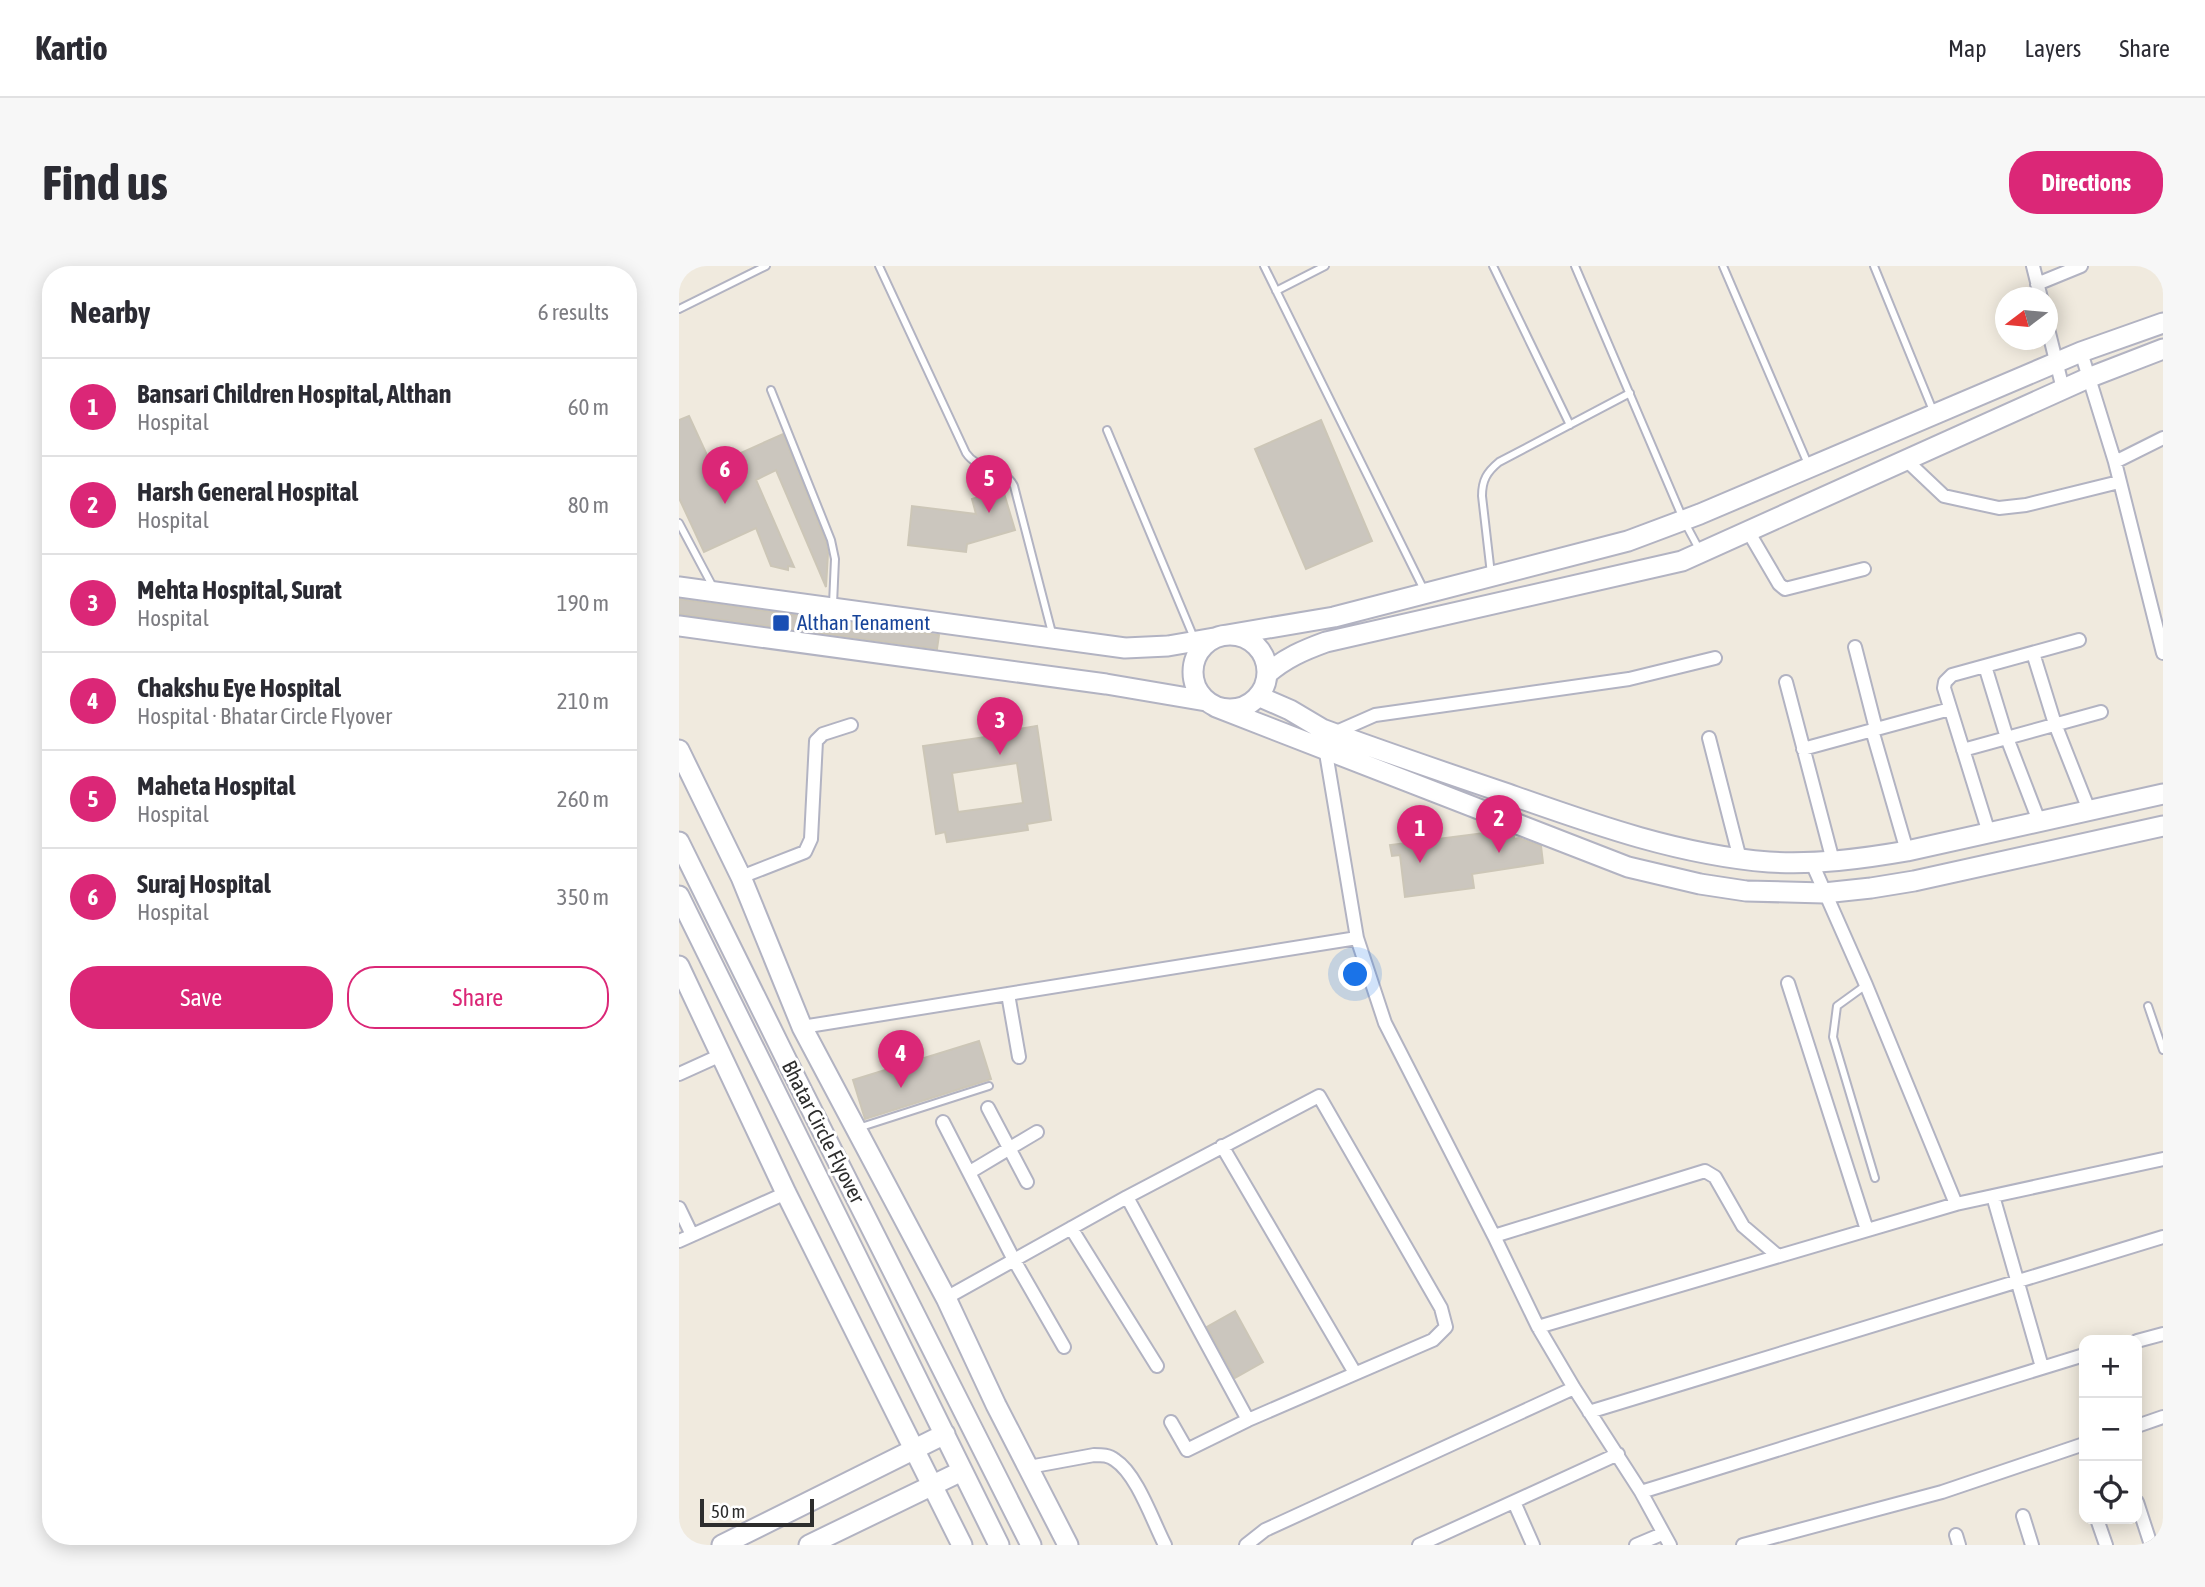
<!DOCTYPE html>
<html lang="en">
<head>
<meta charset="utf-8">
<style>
  :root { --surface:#fff; --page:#f7f7f7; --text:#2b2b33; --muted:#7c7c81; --line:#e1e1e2; --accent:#db2777 }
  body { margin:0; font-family:"Asap Condensed",sans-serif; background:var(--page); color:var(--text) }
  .controls { position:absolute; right:21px; bottom:21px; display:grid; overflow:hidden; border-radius:14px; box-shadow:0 4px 18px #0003 }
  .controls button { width:63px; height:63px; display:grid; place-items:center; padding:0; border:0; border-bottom:2px solid var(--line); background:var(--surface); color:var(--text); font:35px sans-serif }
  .compass { position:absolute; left:1316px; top:21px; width:63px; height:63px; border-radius:50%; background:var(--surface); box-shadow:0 4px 18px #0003; rotate:254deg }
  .scale { position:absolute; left:21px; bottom:18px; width:114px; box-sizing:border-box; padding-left:7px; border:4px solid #2d2d2d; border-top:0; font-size:19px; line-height:24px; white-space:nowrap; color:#2d2d2d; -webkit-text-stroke:5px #fff; paint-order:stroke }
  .you { position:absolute; left:677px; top:709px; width:24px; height:24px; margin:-18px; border:5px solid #fff; border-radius:50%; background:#1a73e8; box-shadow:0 0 0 10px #1a73e833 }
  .badge { display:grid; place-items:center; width:46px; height:46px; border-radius:50%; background:var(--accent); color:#fff; font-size:23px; font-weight:700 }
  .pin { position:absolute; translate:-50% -58px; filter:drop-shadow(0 2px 4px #0008) }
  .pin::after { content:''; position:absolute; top:37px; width:24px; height:21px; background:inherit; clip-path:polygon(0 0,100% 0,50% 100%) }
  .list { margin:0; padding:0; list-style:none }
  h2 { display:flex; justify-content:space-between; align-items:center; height:91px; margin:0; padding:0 28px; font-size:30px }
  h2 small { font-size:23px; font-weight:400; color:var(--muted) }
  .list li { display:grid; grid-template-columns:46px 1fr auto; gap:21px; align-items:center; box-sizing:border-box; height:98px; padding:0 28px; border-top:2px solid var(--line) }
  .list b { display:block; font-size:26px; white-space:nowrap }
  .list p { margin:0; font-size:23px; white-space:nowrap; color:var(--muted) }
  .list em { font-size:23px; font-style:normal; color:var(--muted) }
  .actions { display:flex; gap:14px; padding:21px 28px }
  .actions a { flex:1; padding:16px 0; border:2px solid var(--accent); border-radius:28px; text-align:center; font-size:24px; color:var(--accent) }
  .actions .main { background:var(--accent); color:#fff }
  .icon { flex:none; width:38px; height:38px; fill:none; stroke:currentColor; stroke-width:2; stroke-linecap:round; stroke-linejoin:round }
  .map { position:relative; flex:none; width:1484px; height:1279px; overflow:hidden; border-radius:28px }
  header { display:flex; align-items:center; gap:42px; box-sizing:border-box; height:98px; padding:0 35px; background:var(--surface); border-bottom:2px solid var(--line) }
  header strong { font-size:33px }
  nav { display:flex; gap:38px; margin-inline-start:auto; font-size:24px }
  .intro { display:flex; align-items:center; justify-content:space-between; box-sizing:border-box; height:168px; padding:0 42px }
  h1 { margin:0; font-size:49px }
  .button { padding:18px 32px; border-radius:28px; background:var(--accent); color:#fff; font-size:24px; font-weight:700 }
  main { display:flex; gap:42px; padding:0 42px }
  aside { flex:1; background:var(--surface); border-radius:28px; box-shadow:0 4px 18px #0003 }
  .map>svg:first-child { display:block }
  .building { fill:#cbc6be; stroke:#ccc6b7; stroke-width:2; fill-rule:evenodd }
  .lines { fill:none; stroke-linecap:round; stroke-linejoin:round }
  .lane-casing { stroke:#b2b3c2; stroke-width:10 }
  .street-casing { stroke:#b2b3c2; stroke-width:16 }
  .secondary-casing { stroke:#b2b3c2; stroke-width:23 }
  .lane { stroke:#fff; stroke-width:6 }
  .street { stroke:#fff; stroke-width:12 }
  .secondary { stroke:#fff; stroke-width:19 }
  .transit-dot { fill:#1a4fb4; stroke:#fff; stroke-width:2.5 }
  .labels { text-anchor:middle; stroke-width:6; stroke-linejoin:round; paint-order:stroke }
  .transit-label { font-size:21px; fill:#164399; stroke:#fff; text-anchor:start }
  .street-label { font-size:21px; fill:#2d2d2d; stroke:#fff }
</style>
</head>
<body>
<header>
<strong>Kartio</strong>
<nav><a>Map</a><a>Layers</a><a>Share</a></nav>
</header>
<div class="intro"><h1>Find us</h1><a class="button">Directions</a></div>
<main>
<aside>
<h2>Nearby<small>6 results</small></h2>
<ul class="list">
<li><span class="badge">1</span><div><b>Bansari Children Hospital, Althan</b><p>Hospital</p></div><em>60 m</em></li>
<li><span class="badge">2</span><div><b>Harsh General Hospital</b><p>Hospital</p></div><em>80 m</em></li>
<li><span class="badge">3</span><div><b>Mehta Hospital, Surat</b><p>Hospital</p></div><em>190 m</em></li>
<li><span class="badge">4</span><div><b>Chakshu Eye Hospital</b><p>Hospital · Bhatar Circle Flyover</p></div><em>210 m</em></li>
<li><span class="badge">5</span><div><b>Maheta Hospital</b><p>Hospital</p></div><em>260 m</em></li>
<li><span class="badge">6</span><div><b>Suraj Hospital</b><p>Hospital</p></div><em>350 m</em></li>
</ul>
<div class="actions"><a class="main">Save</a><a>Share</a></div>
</aside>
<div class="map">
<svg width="1484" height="1279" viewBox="0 0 1484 1279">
  <rect width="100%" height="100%" fill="#f0eade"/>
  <!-- building -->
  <path class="building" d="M10,150L33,200L104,168L147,276L149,287L147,321L97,204L77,214L115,301L109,300V304L92,300L77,262L25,286L0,232V154Z
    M642,154L693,275L627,303L576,183Z
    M324,224L336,264L288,278L287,286L229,279L233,240L297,248L293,233Z
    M0,333L260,369L258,383L0,348Z
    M358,460L372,554L348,558L349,564L268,576L266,566L257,568L244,480L334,467V464ZM338,497L344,537L279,546L273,507Z
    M821,565L835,570V573L840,572L862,580L864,597L793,608L795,622L726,631L721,589L713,590L711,579Z
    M300,775L312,813L186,853L174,814Z
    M556,1045L584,1096L556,1112L528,1061Z"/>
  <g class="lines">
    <!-- lane casing -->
    <g class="lane-casing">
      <path id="lane" d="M200,0L287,187C299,205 326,201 335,220L373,367
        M585,0L746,326
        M814,0L891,159
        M896,0L1005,255L1020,283
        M1044,0L1129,198
        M1195,0L1255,147
        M597,25L646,0
        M0,43L87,0
        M92,124L152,274L156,293L154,338
        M428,164L515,372
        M0,257L34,321
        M812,308L803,230C803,214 808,206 820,196L951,127
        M1187,719L1158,740L1154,771L1196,912
        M1469,740L1484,784
        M179,862L310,820"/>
    </g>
    <!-- street casing -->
    <g class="street-casing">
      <path id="street" d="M1354,0L1362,32
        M1358,18L1402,0
        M1368,59L1384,123
        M1402,86L1436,196L1484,387
        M1227,194L1265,230L1320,242L1347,239L1440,216
        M1436,196L1484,172
        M1069,265L1100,318L1106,323L1185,303
        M1176,381L1197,463
        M1354,387L1376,458L1410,544
        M1306,400L1328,472L1360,555
        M1107,416L1154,595
        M1193,464L1228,585
        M655,467L696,449L950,413L1036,392
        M1030,472L1061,593
        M646,481L678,672L706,757L815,970L859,1061L895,1122L962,1226L991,1279
        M1124,483L1271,443
        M1284,484L1422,446
        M1310,567L1265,422L1266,416L1273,409L1400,374
        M1133,597L1187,719L1277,938
        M62,611L126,586L132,573L137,475L144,468L172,459
        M1109,717L1188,964
        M329,728L340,791
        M123,761L678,672
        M0,808L42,789
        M309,842L348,916
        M264,856L335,994L385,1081
        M543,880L676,1107
        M291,906L358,866
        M1314,930L1363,1101
        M448,931L569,1154
        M0,942L13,969
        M392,962L478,1100
        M815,970L1026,905L1036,911L1064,960L1099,990
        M0,975L107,927
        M267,1032L448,931L640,830L762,1042L767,1061L754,1074L569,1154L508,1184L492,1156
        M859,1061L1277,938L1484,893
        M1458,1075L1484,1068
        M910,1146L1484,971
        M1458,1160L1484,1151
        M350,1201L415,1189C423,1189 430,1189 436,1194C458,1208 474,1256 486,1279
        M962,1226L1405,1089
        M835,1236L854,1279
        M1458,1236L1472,1279
        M1344,1250L1353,1279
        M1418,1253L1427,1279
        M1277,1269L1280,1279
        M567,1279L586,1264L895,1122
        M740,1279L939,1188
        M957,1279L983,1268
        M1064,1279L1263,1226L1405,1178"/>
    </g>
    <!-- secondary casing -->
    <g class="secondary-casing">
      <path id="secondary" d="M0,321L446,382L489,380L535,372
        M0,360L427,418L527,435
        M548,369L655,351L949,275L1021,248L1402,86L1484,57
        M514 406a37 37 0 1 1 74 0a37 37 0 1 1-74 0Z
        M588,408C606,392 625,384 647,376L1003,295L1409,112L1484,83
        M579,430L611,444L643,463C705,486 767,507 829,528C914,558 1000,589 1090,596C1136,599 1182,593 1228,585L1484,528
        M537,441L949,601L1021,618L1067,625L1145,627L1192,622L1235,615L1484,560
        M0,484L62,611L123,761L267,1032L317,1139L389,1279
        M0,576L108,795L352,1279
        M0,630L320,1279
        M0,700L107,927L283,1279
        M43,1279L266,1168
        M130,1279L283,1205"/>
    </g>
    <!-- lane -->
    <use href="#lane" class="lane"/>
    <!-- street -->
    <use href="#street" class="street"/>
    <!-- secondary -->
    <use href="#secondary" class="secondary"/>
  </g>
  <!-- markers -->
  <rect class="transit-dot" x="93" y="348" width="18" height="18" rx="3.5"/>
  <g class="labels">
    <!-- transit labels -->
    <g class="transit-label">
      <text x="118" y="364">Althan Tenament</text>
    </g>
    <!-- street labels -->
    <g class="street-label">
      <text transform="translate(144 866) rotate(63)" y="7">Bhatar Circle Flyover</text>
    </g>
  </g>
</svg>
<div class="controls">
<button>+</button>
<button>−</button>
<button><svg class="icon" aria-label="locate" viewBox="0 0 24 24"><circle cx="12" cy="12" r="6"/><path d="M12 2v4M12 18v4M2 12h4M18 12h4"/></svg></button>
</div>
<svg class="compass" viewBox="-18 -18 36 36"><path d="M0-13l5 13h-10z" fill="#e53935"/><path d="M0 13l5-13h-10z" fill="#7c7c81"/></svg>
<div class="scale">50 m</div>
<div class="you"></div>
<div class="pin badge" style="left:741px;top:597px">1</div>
<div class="pin badge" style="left:820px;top:587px">2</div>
<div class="pin badge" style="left:321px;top:489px">3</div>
<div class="pin badge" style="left:222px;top:822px">4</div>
<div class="pin badge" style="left:310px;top:247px">5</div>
<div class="pin badge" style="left:46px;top:238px">6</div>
</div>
</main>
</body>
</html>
